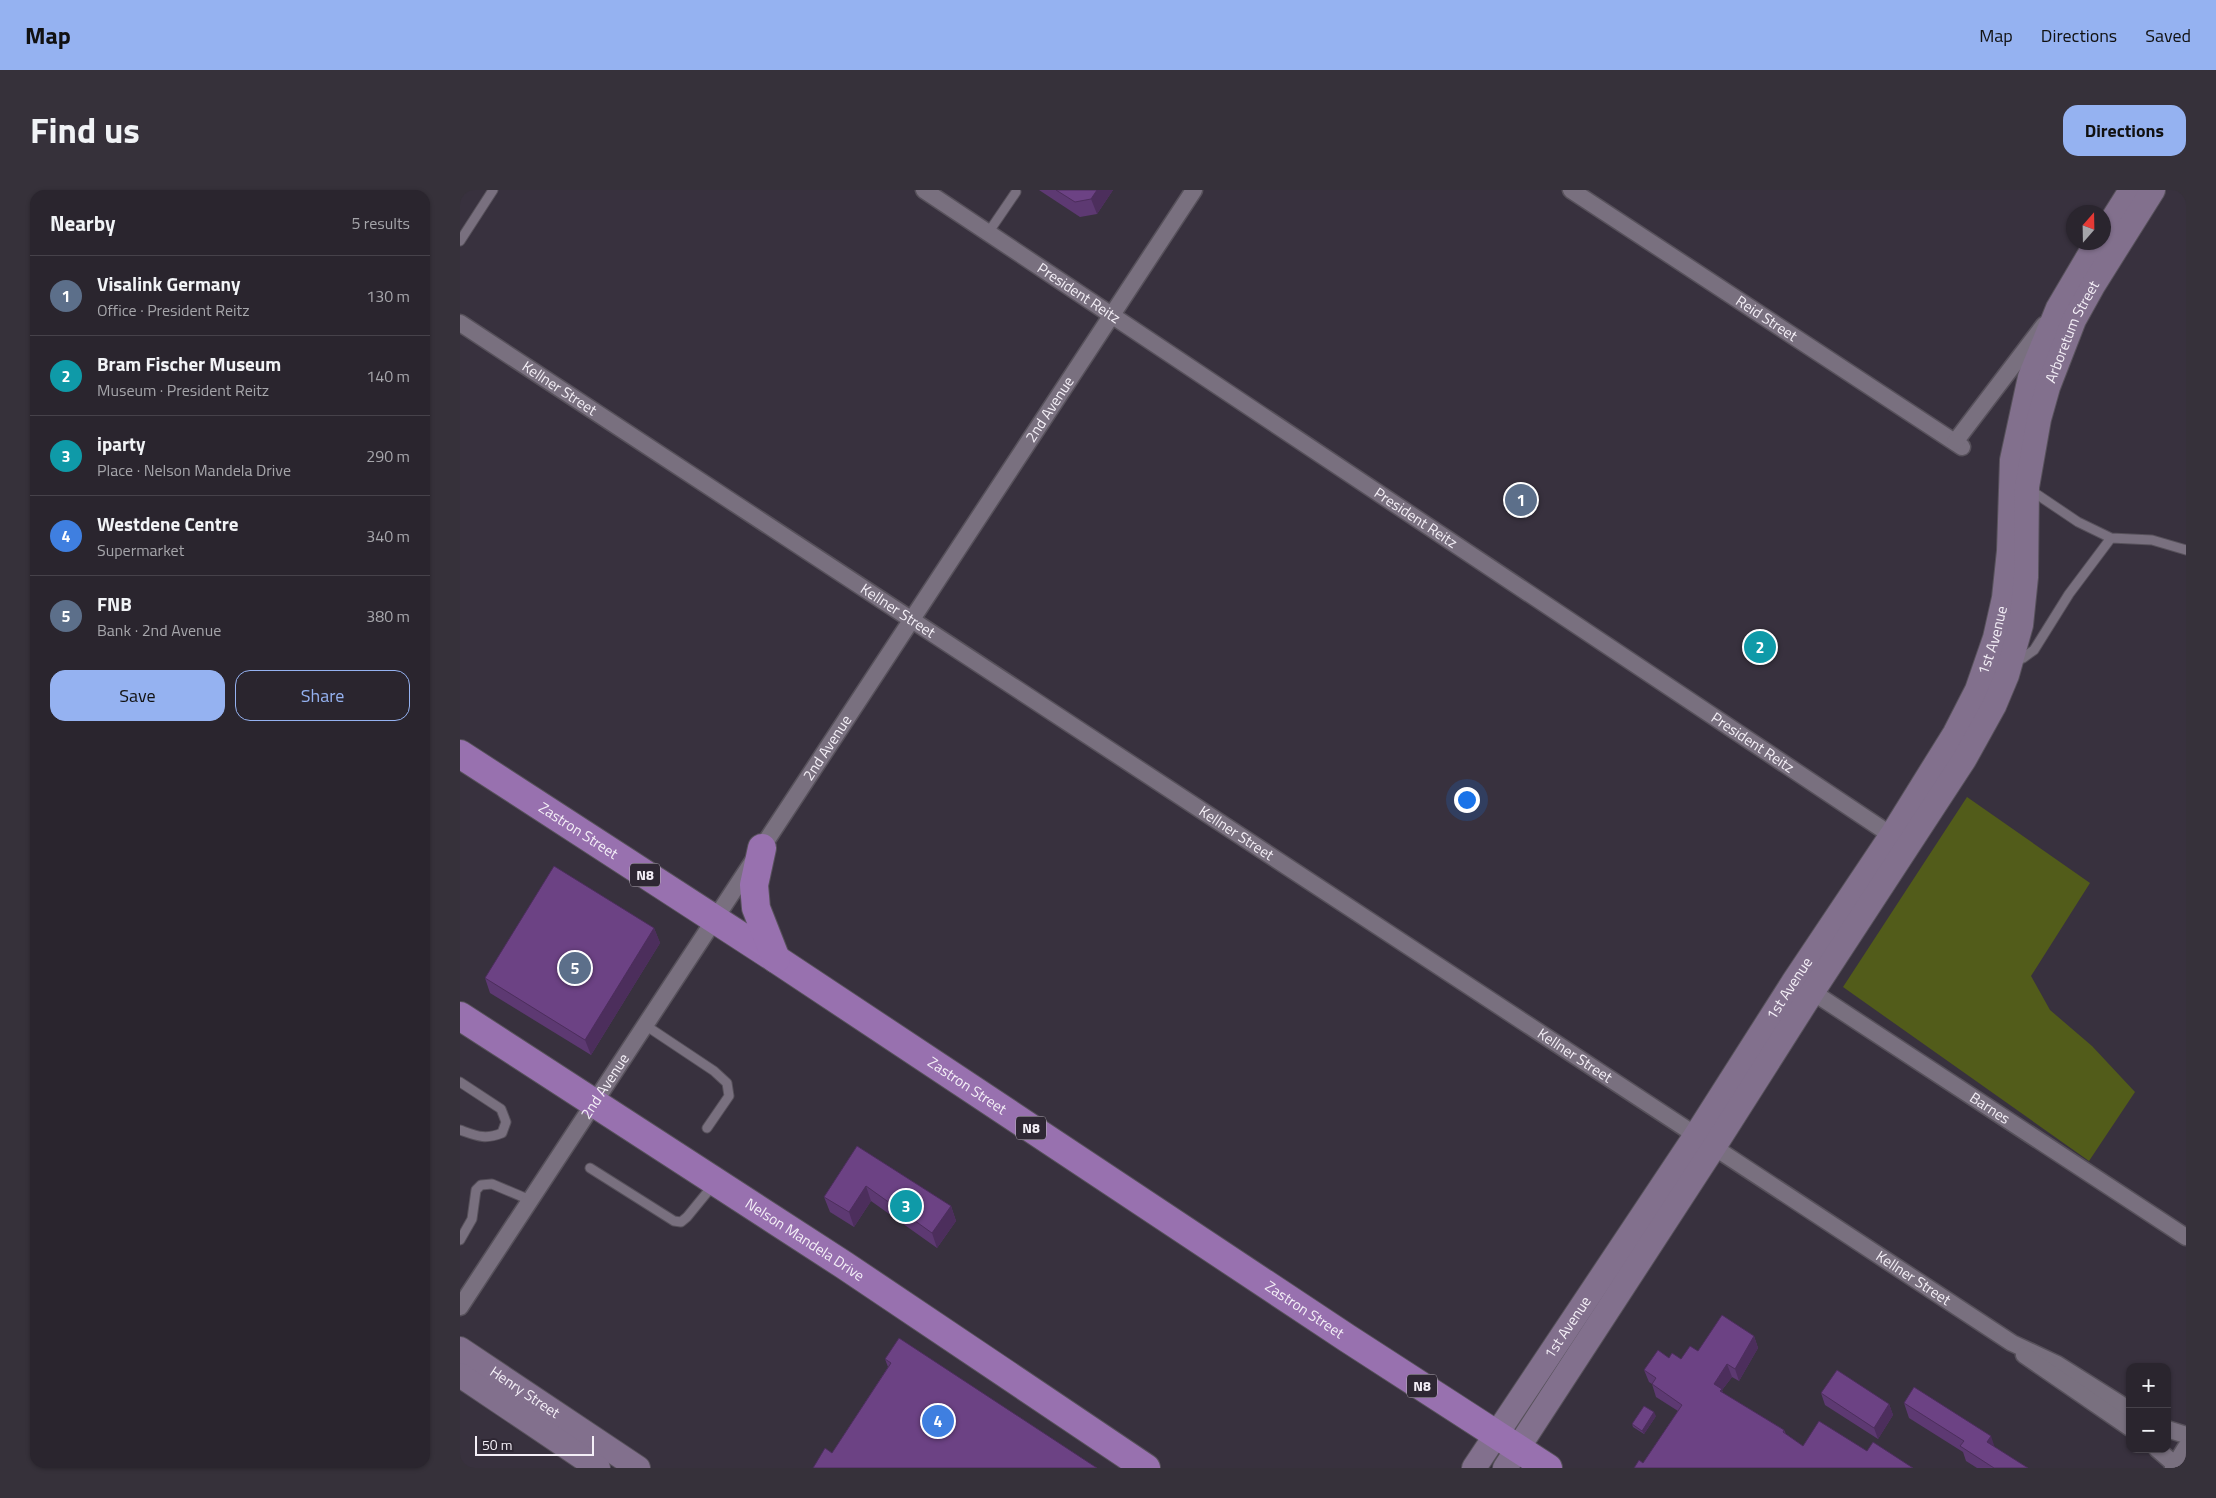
<!DOCTYPE html>
<html lang="en">
<head>
<meta charset="utf-8">
<style>
  :root { --surface:#2a252e; --page:#36313a; --text:#f1f3f6; --muted:#a5a5aa; --line:#46424a; --accent:#95b2f1 }
  body { margin:0; font-family:"Titillium Web",sans-serif; background:var(--page); color:var(--text) }
  .controls { position:absolute; right:15px; bottom:15px; display:grid; overflow:hidden; border-radius:10px; box-shadow:0 1px 4px #0004 }
  .controls button { width:45px; height:45px; display:grid; place-items:center; padding:0; border:0; border-bottom:1px solid var(--line); background:var(--surface); color:var(--text); font:25px sans-serif }
  .compass { position:absolute; left:1606px; top:15px; width:45px; height:45px; border-radius:50%; background:var(--surface); box-shadow:0 1px 4px #0004; rotate:20deg }
  .scale { position:absolute; left:15px; bottom:12px; width:119px; box-sizing:border-box; padding-left:5px; border:2px solid #f4eff7; border-top:0; font-size:14px; line-height:18px; white-space:nowrap; color:#f4eff7; -webkit-text-stroke:4px #2e2733; paint-order:stroke }
  .you { position:absolute; left:1006px; top:609px; width:18px; height:18px; margin:-12px; border:4px solid #fff; border-radius:50%; background:#1a73e8; box-shadow:0 0 0 8px #1a73e833 }
  .badge { display:grid; place-items:center; width:32px; height:32px; border-radius:50%; background:var(--accent); color:#fff; font-size:16px; font-weight:700 }
  .pin { position:absolute; translate:-50% -50%; border:2px solid #fff; box-shadow:0 1px 5px #0006 }
  .list { margin:0; padding:0; list-style:none }
  h2 { display:flex; justify-content:space-between; align-items:center; height:65px; margin:0; padding:0 20px; font-size:21px }
  h2 small { font-size:16px; font-weight:400; color:var(--muted) }
  .list li { display:grid; grid-template-columns:32px 1fr auto; gap:15px; align-items:center; box-sizing:border-box; height:80px; padding:0 20px; border-top:1px solid var(--line) }
  .list b { display:block; font-size:19px; white-space:nowrap }
  .list p { margin:0; font-size:16px; white-space:nowrap; color:var(--muted) }
  .list em { font-size:16px; font-style:normal; color:var(--muted) }
  .actions { display:flex; gap:10px; padding:15px 20px }
  .actions a { flex:1; padding:11px 0; border:1px solid var(--accent); border-radius:15px; text-align:center; font-size:18px; color:var(--accent) }
  .actions .main { background:var(--accent); color:#111 }
  .map { position:relative; flex:none; width:1726px; height:1278px; overflow:hidden; border-radius:15px }
  header { display:flex; align-items:center; gap:30px; box-sizing:border-box; height:70px; padding:0 25px; background:var(--accent); color:#111 }
  header strong { font-size:24px }
  nav { display:flex; gap:28px; margin-inline-start:auto; font-size:18px }
  .intro { display:flex; align-items:center; justify-content:space-between; box-sizing:border-box; height:120px; padding:0 30px }
  h1 { margin:0; font-size:35px }
  .button { padding:12px 22px; border-radius:15px; background:var(--accent); color:#111; font-size:18px; font-weight:700 }
  main { display:flex; gap:30px; padding:0 30px }
  aside { flex:1; background:var(--surface); border-radius:15px; box-shadow:0 1px 4px #0004 }
  .map>svg:first-child { display:block }
  .green { fill:#525c1a }
  .lines { fill:none; stroke-linecap:round; stroke-linejoin:round }
  .lane-casing { stroke:#57515b; stroke-width:11 }
  .street-casing { stroke:#57515b; stroke-width:19 }
  .secondary-casing { stroke:#57515b; stroke-width:26 }
  .highway-casing { stroke:#57515b; stroke-width:30 }
  .lane { stroke:#79707f; stroke-width:9 }
  .street { stroke:#79707f; stroke-width:16 }
  .secondary { stroke:#82708d; stroke-width:24 }
  .highway { stroke:#9871af; stroke-width:28 }
  .wall { fill:#5d3972 }
  .shaded-wall { fill:#4c2e5c }
  .building { fill:#6c4284; stroke:#4c2e5c }
  .labels { text-anchor:middle; stroke-width:5; stroke-linejoin:round; paint-order:stroke }
  .shield { fill:#2e2733; stroke:#b9b3bc; stroke-width:1 }
  .shield-label { font-size:14px; font-weight:bold; fill:#f4eff7 }
  .street-label { font-size:15px; fill:#f4eff7; stroke:#2e2733 }
</style>
</head>
<body>
<header>
<strong>Map</strong>
<nav><a>Map</a><a>Directions</a><a>Saved</a></nav>
</header>
<div class="intro"><h1>Find us</h1><a class="button">Directions</a></div>
<main>
<aside>
<h2>Nearby<small>5 results</small></h2>
<ul class="list">
<li><span class="badge" style="background:#5c6f8a">1</span><div><b>Visalink Germany</b><p>Office · President Reitz</p></div><em>130 m</em></li>
<li><span class="badge" style="background:#0f9aa8">2</span><div><b>Bram Fischer Museum</b><p>Museum · President Reitz</p></div><em>140 m</em></li>
<li><span class="badge" style="background:#0f9aa8">3</span><div><b>iparty</b><p>Place · Nelson Mandela Drive</p></div><em>290 m</em></li>
<li><span class="badge" style="background:#3f7fe0">4</span><div><b>Westdene Centre</b><p>Supermarket</p></div><em>340 m</em></li>
<li><span class="badge" style="background:#5c6f8a">5</span><div><b>FNB</b><p>Bank · 2nd Avenue</p></div><em>380 m</em></li>
</ul>
<div class="actions"><a class="main">Save</a><a>Share</a></div>
</aside>
<div class="map">
<svg width="1726" height="1278" viewBox="0 0 1726 1278">
  <rect width="100%" height="100%" fill="#38313e"/>
  <!-- green -->
  <path class="green" d="M1507,607L1630,693L1571,786L1590,820L1632,856L1675,902L1629,971L1383,797Z"/>
  <g class="lines">
    <!-- lane casing -->
    <g class="lane-casing">
      <path id="lane" d="M528,43L556,2
        M0,51L33,0
        M1569,299L1618,332L1651,348L1692,350L1726,360
        M1555,471L1563,468L1574,460L1609,404L1651,348
        M185,835L254,881L267,893L269,906L247,938
        M0,892L41,919L46,932L42,943C25,950 17,946 0,940
        M130,978L214,1031L221,1032L227,1027L254,994
        M0,1050L12,1029L16,1000L21,995L32,994L70,1010"/>
    </g>
    <!-- street casing -->
    <g class="street-casing">
      <g id="street">
        <path id="s1" d="M464,0L1440,651"/>
        <path id="s2" d="M1111,0L1502,257"/>
        <path id="s3" d="M0,133L1552,1153L1597,1174L1670,1220"/>
        <path d="M1495,252L1584,135"/>
        <path id="s4" d="M1345,797L1726,1047"/>
        <path id="s5" d="M0,1117L734,0"/>
        <path d="M1564,1165L1670,1238"/>
        <path d="M1707,1239L1726,1245"/>
        <path d="M1697,1259L1719,1278"/>
        <path d="M1713,1278L1726,1257"/>
      </g>
    </g>
    <!-- secondary casing -->
    <g class="secondary-casing">
      <g id="secondary">
        <path d="M1644,43L1671,0"/>
        <path id="s6" d="M0,1159L178,1278"/>
        <path d="M0,1185L138,1278"/>
        <path id="s7" d="M1014,1278L1236,945L1334,791L1431,646L1495,543L1517,500L1535,448L1544,408L1549,361L1552,270L1570,187L1598,118L1637,52"/>
        <path id="s8" d="M1045,1278L1254,957L1353,801L1504,570L1534,516L1547,485L1561,435L1566,387L1567,297L1579,229L1588,197L1614,130L1634,94L1693,0"/>
      </g>
    </g>
    <!-- highway casing -->
    <g class="highway-casing">
      <g id="highway">
        <path id="s9" d="M0,564L316,769L887,1148L1088,1278"/>
        <path d="M302,658L294,695L296,718L316,769"/>
        <path id="s10" d="M0,826L384,1075L686,1278"/>
      </g>
    </g>
    <!-- lane -->
    <use href="#lane" class="lane"/>
    <!-- street -->
    <use href="#street" class="street"/>
    <!-- secondary -->
    <use href="#secondary" class="secondary"/>
    <!-- highway -->
    <use href="#highway" class="highway"/>
  </g>
  <!-- wall -->
  <path class="wall" d="M579,0H653L637,24L620,27Z
    M194,738L200,753L131,865L30,803L25,788Z
    M397,956L491,1016L496,1031L477,1058L411,1011L394,1037L370,1022L364,1007Z
    M1294,1146L1298,1158L1279,1191L1272,1187L1262,1200L1263,1203L1324,1240L1326,1244L1343,1256L1407,1261L1453,1278L1183,1273L1218,1221L1196,1207L1192,1194L1189,1192L1184,1180L1209,1168L1221,1169L1238,1161Z
    M425,1169L637,1278L372,1263L428,1177Z
    M1361,1203L1429,1214L1433,1225L1418,1249L1365,1215Z
    M1444,1213L1534,1257L1568,1278H1517L1506,1271L1503,1262L1449,1228Z
    M1196,1226L1184,1244L1173,1237L1172,1234Z"/>
  <!-- shaded-wall -->
  <path class="shaded-wall" d="M637,0H653L637,24L631,9Z
    M194,738L200,753L131,865L125,850Z
    M406,996L411,1011L394,1037L389,1022Z
    M491,1016L496,1031L477,1058L472,1043Z
    M1294,1146L1298,1158L1279,1191L1275,1179Z
    M1267,1174L1272,1187L1262,1200L1266,1211L1254,1194Z
    M1429,1214L1433,1225L1418,1249L1414,1238Z
    M1194,1222L1196,1226L1184,1244L1182,1241Z
    M1531,1246L1536,1261L1527,1252Z"/>
  <!-- building -->
  <path class="building" d="M596,0H637L631,9L615,12Z
    M94,676L194,738L125,850L25,788Z
    M397,956L491,1016L472,1043L406,996L389,1022L364,1007Z
    M1262,1125L1294,1146L1275,1179L1267,1174L1254,1194L1262,1199L1260,1201L1324,1240L1323,1242L1343,1256L1359,1231L1407,1261L1413,1252L1453,1278H1174L1179,1270L1183,1273L1222,1215L1192,1194L1196,1188L1184,1180L1198,1160L1209,1168L1212,1163L1221,1169L1230,1156L1238,1161Z
    M439,1148L637,1278H353L365,1258L372,1263L431,1173L425,1169Z
    M1377,1180L1429,1214L1414,1238L1361,1203Z
    M1454,1197L1531,1246L1527,1252L1568,1278H1534L1500,1256L1504,1251L1444,1213Z
    M1184,1216L1194,1222L1182,1241L1172,1234Z"/>
  <g class="labels">
    <!-- shield labels -->
    <g class="shield">
      <rect x="170" y="673.5" width="30" height="23" rx="4"/>
      <rect x="556" y="926.5" width="30" height="23" rx="4"/>
      <rect x="947" y="1184.5" width="30" height="23" rx="4"/>
    </g>
    <g class="shield-label">
      <text x="185" y="690">N8</text>
      <text x="571" y="943">N8</text>
      <text x="962" y="1201">N8</text>
    </g>
    <!-- street labels -->
    <g class="street-label">
      <text dy="5" stroke="none"><textPath href="#s1" startOffset="186">President Reitz</textPath></text>
      <text dy="5" stroke="none"><textPath href="#s2" startOffset="234">Reid Street</textPath></text>
      <text dy="5" stroke="none"><textPath href="#s8" startOffset="1292">Arboretum Street</textPath></text>
      <text dy="5" stroke="none"><textPath href="#s3" startOffset="119">Kellner Street</textPath></text>
      <text dy="5" stroke="none"><textPath href="#s5" startOffset="1074">2nd Avenue</textPath></text>
      <text dy="5" stroke="none"><textPath href="#s1" startOffset="591">President Reitz</textPath></text>
      <text dy="5" stroke="none"><textPath href="#s3" startOffset="524">Kellner Street</textPath></text>
      <text dy="5" stroke="none"><textPath href="#s7" startOffset="979">1st Avenue</textPath></text>
      <text dy="5" stroke="none"><textPath href="#s1" startOffset="996">President Reitz</textPath></text>
      <text dy="5" stroke="none"><textPath href="#s5" startOffset="669">2nd Avenue</textPath></text>
      <text dy="5" stroke="none"><textPath href="#s9" startOffset="141">Zastron Street</textPath></text>
      <text dy="5" stroke="none"><textPath href="#s3" startOffset="929">Kellner Street</textPath></text>
      <text dy="5" stroke="none"><textPath href="#s7" startOffset="574">1st Avenue</textPath></text>
      <text dy="5" stroke="none"><textPath href="#s3" startOffset="1334">Kellner Street</textPath></text>
      <text dy="5" stroke="none"><textPath href="#s9" startOffset="606">Zastron Street</textPath></text>
      <text dy="5" stroke="none"><textPath href="#s5" startOffset="264">2nd Avenue</textPath></text>
      <text dy="5" stroke="none"><textPath href="#s4" startOffset="221">Barnes</textPath></text>
      <text dy="5" stroke="none"><textPath href="#s10" startOffset="411">Nelson Mandela Drive</textPath></text>
      <text dy="5" stroke="none"><textPath href="#s3" startOffset="1739">Kellner Street</textPath></text>
      <text dy="5" stroke="none"><textPath href="#s9" startOffset="1011">Zastron Street</textPath></text>
      <text dy="5" stroke="none"><textPath href="#s7" startOffset="169">1st Avenue</textPath></text>
      <text dy="5" stroke="none"><textPath href="#s6" startOffset="78">Henry Street</textPath></text>
    </g>
  </g>
</svg>
<div class="controls">
<button>+</button>
<button>−</button>
</div>
<svg class="compass" viewBox="-18 -18 36 36"><path d="M0-13l5 13h-10z" fill="#e53935"/><path d="M0 13l5-13h-10z" fill="#a5a5aa"/></svg>
<div class="scale">50 m</div>
<div class="you"></div>
<div class="pin badge" style="left:1061px;top:310px;background:#5c6f8a">1</div>
<div class="pin badge" style="left:1300px;top:457px;background:#0f9aa8">2</div>
<div class="pin badge" style="left:446px;top:1016px;background:#0f9aa8">3</div>
<div class="pin badge" style="left:478px;top:1231px;background:#3f7fe0">4</div>
<div class="pin badge" style="left:115px;top:778px;background:#5c6f8a">5</div>
</div>
</main>
</body>
</html>
